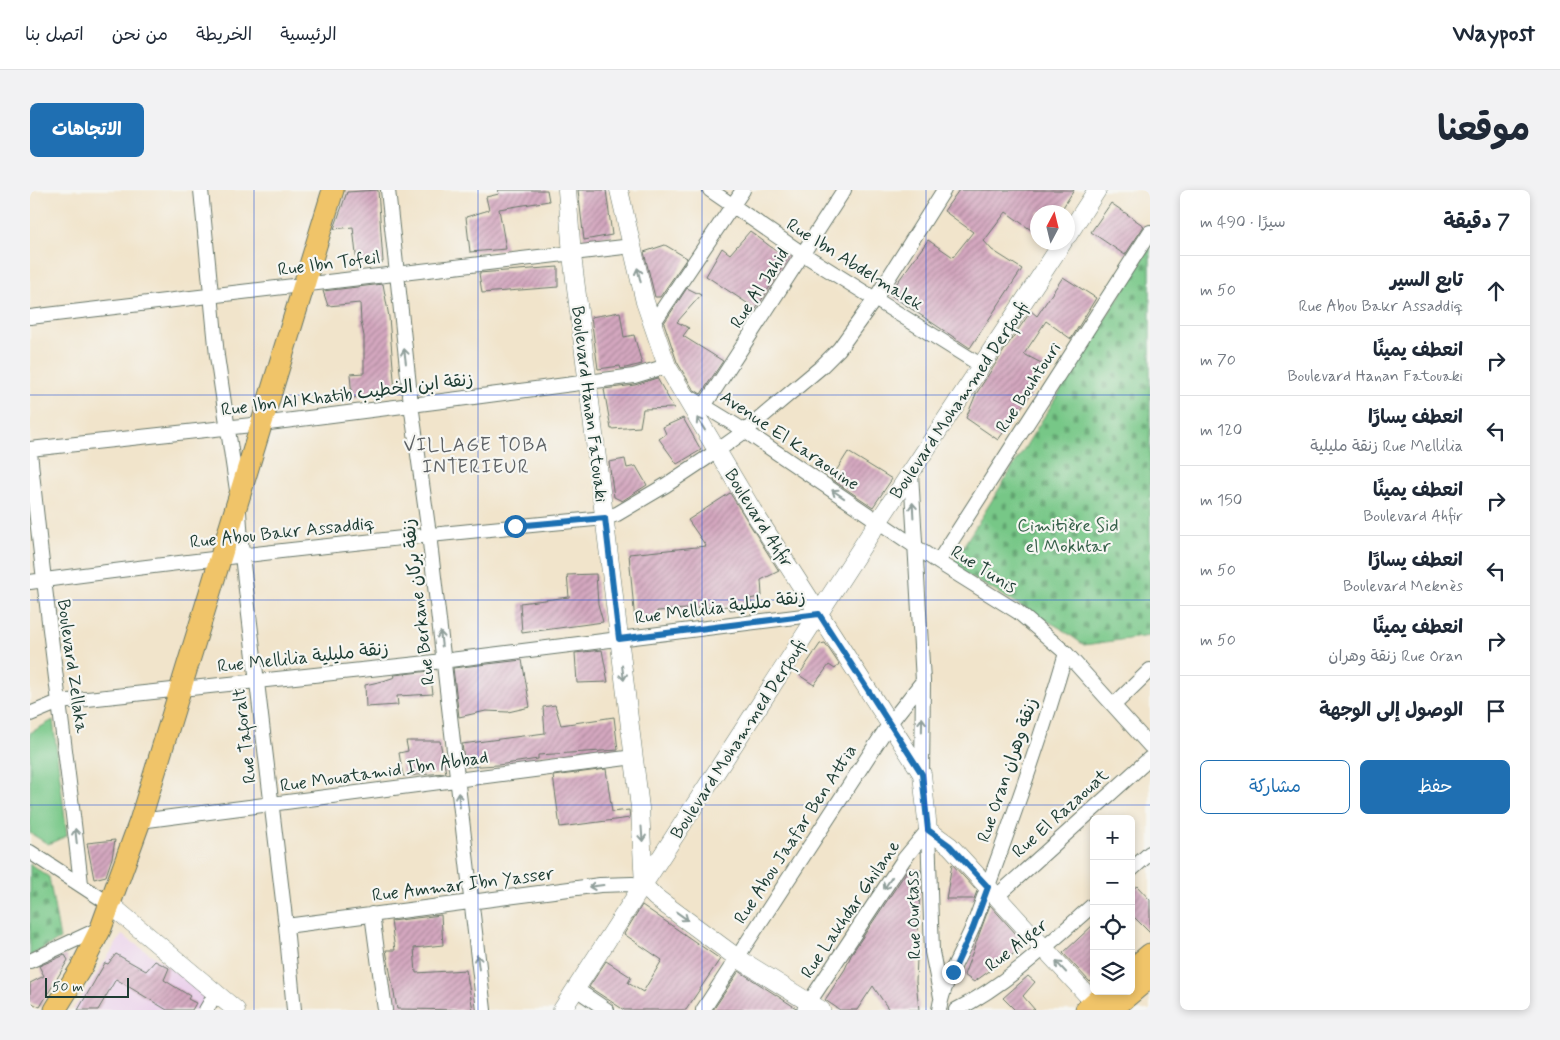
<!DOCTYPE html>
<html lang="ar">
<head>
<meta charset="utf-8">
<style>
  :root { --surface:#fff; --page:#f2f2f3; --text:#1f2937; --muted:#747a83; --line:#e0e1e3; --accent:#1f6fb2 }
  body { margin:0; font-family:Mynerve,"Playpen Sans Arabic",sans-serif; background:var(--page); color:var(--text); direction:rtl }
  .controls { position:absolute; right:15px; bottom:15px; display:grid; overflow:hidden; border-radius:8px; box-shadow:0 2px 8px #0003 }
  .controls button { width:45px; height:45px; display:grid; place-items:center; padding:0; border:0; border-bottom:1px solid var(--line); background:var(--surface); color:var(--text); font:25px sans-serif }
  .compass { position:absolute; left:1000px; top:15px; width:45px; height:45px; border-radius:50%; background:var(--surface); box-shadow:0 2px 8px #0003; rotate:7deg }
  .scale { position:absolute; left:15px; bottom:12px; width:84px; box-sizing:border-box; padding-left:5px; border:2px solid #1f3d34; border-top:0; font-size:14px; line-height:18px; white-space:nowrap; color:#1f3d34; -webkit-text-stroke:4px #f6f6f2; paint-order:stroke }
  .stop { position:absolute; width:15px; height:15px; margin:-11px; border:4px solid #1f6fb2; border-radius:50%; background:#fff }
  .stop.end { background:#1f6fb2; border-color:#fff; box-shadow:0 1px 5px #0008 }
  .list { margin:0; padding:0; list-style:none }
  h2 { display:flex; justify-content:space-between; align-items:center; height:65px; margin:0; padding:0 20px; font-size:21px }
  h2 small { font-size:16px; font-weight:400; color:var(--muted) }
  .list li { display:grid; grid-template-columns:32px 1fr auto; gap:15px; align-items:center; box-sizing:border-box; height:70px; padding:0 20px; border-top:1px solid var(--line) }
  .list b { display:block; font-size:19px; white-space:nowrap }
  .list p { margin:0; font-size:16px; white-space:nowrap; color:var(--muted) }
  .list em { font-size:16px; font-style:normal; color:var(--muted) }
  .actions { display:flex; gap:10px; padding:15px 20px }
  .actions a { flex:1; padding:11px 0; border:1px solid var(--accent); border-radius:8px; text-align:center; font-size:18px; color:var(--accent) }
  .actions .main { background:var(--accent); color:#fff }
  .icon { flex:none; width:28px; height:28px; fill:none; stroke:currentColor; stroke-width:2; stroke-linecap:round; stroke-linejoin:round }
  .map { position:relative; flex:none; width:1120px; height:820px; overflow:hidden; direction:ltr; border-radius:8px }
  header { display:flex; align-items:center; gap:30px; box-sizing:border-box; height:70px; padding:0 25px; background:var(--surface); border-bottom:1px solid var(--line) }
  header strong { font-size:24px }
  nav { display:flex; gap:28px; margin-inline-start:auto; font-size:18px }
  .intro { display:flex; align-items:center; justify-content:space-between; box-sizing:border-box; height:120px; padding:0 30px }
  h1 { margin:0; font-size:35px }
  .button { padding:12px 22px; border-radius:8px; background:var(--accent); color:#fff; font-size:18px; font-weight:700 }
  main { display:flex; gap:30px; padding:0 30px }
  aside { flex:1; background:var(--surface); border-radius:8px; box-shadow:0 2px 8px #0003 }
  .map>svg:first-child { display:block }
  .built { fill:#ebd1eb }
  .cemetery { fill:url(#cemetery-stones); stroke:#4b825e }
  .park { fill:#77c787; stroke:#4b825e }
  .building { fill:url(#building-hatch) }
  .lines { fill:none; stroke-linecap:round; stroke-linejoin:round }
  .minor-casing { stroke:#687769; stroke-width:16 }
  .tertiary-casing { stroke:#687769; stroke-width:19 }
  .primary-casing { stroke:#687769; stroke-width:23 }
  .minor { stroke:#fff; stroke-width:14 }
  .tertiary { stroke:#fff; stroke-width:18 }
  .primary { stroke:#f0c469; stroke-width:21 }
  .oneway { stroke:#8f9e9a }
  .route { stroke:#1f6fb2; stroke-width:6 }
  .grid { fill:none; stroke:#1d4ed8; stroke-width:1; stroke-opacity:0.55 }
  .labels { text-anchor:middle; stroke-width:4.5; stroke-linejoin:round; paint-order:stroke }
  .street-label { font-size:18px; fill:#1f3d34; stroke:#f6f6f2 }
  .park-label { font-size:18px; fill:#356049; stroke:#f6f6f2 }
  .neighbourhood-label { font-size:19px; letter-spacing:1px; fill:#5e6265; stroke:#f6f6f2 }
</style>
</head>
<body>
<header>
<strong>Waypost</strong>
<nav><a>الرئيسية</a><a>الخريطة</a><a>من نحن</a><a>اتصل بنا</a></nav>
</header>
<div class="intro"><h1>موقعنا</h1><a class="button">الاتجاهات</a></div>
<main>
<aside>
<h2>7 دقيقة<small>سيرًا · 490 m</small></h2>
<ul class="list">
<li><svg class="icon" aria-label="ahead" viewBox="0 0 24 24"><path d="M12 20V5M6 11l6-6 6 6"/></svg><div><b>تابع السير</b><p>Rue Abou Bakr Assaddiq</p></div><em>50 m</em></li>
<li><svg class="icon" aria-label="right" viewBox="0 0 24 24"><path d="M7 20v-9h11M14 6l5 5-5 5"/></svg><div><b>انعطف يمينًا</b><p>Boulevard Hanan Fatouaki</p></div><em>70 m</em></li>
<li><svg class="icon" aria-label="left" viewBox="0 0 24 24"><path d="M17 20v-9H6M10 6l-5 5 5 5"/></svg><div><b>انعطف يسارًا</b><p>Rue Mellilia زنقة مليلية</p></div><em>120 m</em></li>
<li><svg class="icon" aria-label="right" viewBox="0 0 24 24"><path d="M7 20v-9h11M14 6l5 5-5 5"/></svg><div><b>انعطف يمينًا</b><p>Boulevard Ahfir</p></div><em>150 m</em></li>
<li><svg class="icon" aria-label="left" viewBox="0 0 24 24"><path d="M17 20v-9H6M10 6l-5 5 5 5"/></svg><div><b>انعطف يسارًا</b><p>Boulevard Meknès</p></div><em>50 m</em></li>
<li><svg class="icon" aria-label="right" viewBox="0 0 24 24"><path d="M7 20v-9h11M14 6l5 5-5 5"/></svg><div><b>انعطف يمينًا</b><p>Rue Oran زنقة وهران</p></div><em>50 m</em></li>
<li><svg class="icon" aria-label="arrive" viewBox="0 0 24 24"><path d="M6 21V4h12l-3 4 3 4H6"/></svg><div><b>الوصول إلى الوجهة</b></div></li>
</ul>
<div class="actions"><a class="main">حفظ</a><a>مشاركة</a></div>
</aside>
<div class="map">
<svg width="1120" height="820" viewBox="0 0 1120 820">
  <defs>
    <pattern id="cemetery-stones" width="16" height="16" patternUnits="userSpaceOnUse" patternTransform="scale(1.25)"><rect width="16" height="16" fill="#77c787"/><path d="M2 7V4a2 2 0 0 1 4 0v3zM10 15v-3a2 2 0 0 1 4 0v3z" fill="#61a36f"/></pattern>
    <pattern id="building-hatch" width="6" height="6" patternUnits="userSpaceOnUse" patternTransform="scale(1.25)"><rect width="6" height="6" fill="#d4a7bf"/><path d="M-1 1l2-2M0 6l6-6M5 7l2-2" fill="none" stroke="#ab899c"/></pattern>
  </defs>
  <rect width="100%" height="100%" fill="#f6f6f2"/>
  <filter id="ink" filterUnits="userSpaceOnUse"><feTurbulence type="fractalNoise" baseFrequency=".02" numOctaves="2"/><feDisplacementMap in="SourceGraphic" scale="10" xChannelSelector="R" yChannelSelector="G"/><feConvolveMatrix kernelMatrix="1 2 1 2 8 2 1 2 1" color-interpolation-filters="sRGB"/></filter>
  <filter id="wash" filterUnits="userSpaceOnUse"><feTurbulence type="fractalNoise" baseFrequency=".0096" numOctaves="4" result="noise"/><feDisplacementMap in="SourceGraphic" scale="20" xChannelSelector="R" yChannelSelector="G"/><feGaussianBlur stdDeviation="1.12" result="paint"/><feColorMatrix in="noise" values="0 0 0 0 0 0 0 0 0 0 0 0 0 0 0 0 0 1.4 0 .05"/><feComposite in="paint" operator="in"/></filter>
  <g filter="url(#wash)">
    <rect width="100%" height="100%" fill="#f1e4cb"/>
    <!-- built -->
    <path class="built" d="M92,745L181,805L172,820H43Z"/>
    <!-- cemetery -->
    <path class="cemetery" d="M1120,57V446L1054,455L1030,438L921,376Z
      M0,674L19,687L30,749L0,766Z"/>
    <!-- park -->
    <path class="park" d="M23,530L37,646L18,654L0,643V543Z"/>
    <g id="blocks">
      <!-- building -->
      <path class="building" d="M348,0L353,72L327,74L323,37L304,39L317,2Z
        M468,0H517L519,11L469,19L476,59L440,62L436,27L459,20L456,7L469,4Z
        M548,0H576L582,45L554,50Z
        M929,0H1044L1030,22H1008V45L976,22L954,51L962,60L992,79L940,158L859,104L898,50L923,67L943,42L914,21Z
        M1081,13L1114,36L1095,65L1061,42Z
        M720,41L741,57L759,66L726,119L676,86L692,58L700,64Z
        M635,55L657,68L630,107H625L614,62Z
        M528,77V97L452,103L449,83Z
        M1033,87L1066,108L1041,149L1016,131L994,164L1015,175L1001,204L968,250L936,228L946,204L977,156L1001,121L1007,126Z
        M353,94L359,127L365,202L322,208L320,184L334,183V146L331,132L330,113L298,116L293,101Z
        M657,98L671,105L647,132L659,138L653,146L693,171L671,204L663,199L647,172L634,133Z
        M590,122L594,147L604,145L612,174L591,179L590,176L568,179L561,127Z
        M627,188L644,218L613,219L610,237L581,239L574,199L605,195Z
        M653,228L671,260L647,274L629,249L636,244L633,237Z
        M818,262L862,289L843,317L801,289Z
        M595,269L597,278L606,276L617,295L592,311L584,307L579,272Z
        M700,303L749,381L731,390L732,406L720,409L722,418L700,420L699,416L627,421L628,430L605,432L599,364L676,356L658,330Z
        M566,384L568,414L573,432L492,443L490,413L539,407L537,385Z
        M795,453L809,474L805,479L799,475L784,495L769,485L790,454Z
        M572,460L578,492L547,493L545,463Z
        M492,470L500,517L478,522L456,521L429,527L423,478Z
        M400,481L403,504L367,506L368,515L336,517L335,495L353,491L365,487L364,485Z
        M525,515L531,535L584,527L588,560L508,565V569L468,575L435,577L432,554L515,543L513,517Z
        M376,551H410L416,583L373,586L369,563L378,561Z
        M576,579L582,622L599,620L600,628L530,637L523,586Z
        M85,650L82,668L76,686L64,689L57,653Z
        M922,674L947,701L944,709H916Z
        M879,678L891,680L886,791L889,820H859L843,796L827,820H810L795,810L815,779L822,763Z
        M1107,696L1120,710V743L1101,724V700Z
        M612,715L690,769L656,820H594L559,797L576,771L601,787L598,793L613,802L632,770L594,744Z
        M960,715L996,755L944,792L934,785Z
        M411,725L413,755L384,758L386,783L436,780L443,820L367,819L356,760H365L361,731Z
        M1064,734V789L1060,792L1033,763Z
        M86,764L116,781L125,771L139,778L134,790L160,806L158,809L166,813L162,820H137L86,789L68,820H48L75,773L78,774Z
        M35,765L38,770L10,817L0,812V793L14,786L9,776Z
        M709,781L766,818L765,820H683Z
        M998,786L1005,792L993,806L1005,820H985L973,808Z"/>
    </g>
  </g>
  <g filter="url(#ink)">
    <use href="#blocks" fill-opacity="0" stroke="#687769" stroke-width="1"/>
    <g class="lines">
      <!-- minor casing -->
      <g class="minor-casing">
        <path id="minor" d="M171,0L187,166L208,307L212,366L256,736L264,820
          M358,0L381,214L399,344L454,820
          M680,0L773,64L952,176
          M0,127L602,56
          M622,135L713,0
          M653,203L715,241L908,372L988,422L1036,463L1120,556
          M674,216L814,0
          M0,259L231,234L436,208L604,186L637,176
          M0,262C14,407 35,550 51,694
          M881,283L893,491L892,584
          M908,372L1120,42
          M0,392C191,366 383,346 575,328L587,324L636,295L687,261L715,241L790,178L809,159L845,109L914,0
          M1084,515L1120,480
          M0,524L29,512L388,474L789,424
          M110,631L604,567
          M898,640L902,762L911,807
          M0,662L81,715
          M1101,680L1120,663
          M966,707L1120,568
          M342,724L355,820
          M256,736L570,695L602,694L614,696
          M0,771L71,738
          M546,799L577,820
          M176,820L186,803
          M673,820L860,533L893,491
          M774,820L874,669L898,640
          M909,820C914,788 935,759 946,729C978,641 1010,553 1036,463
          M926,820C977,794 1021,752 1064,714"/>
      </g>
      <!-- tertiary casing -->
      <g class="tertiary-casing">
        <path id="tertiary" d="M537,0L542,65L610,618L614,696L625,707L706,767L791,820
          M589,0L615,112L637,176L723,321L892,584L898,640L920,656L1071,820
          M1038,45L1067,0
          M81,715L206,820
          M532,820L848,332L1033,52"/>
      </g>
      <!-- primary casing -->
      <g class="primary-casing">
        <path id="primary" d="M1101,780L1120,764
          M25,820L51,778L71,738L110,631L303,0
          M1056,820L1077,801
          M1081,820L1120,787"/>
      </g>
      <!-- minor -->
      <use href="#minor" class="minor"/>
      <!-- tertiary -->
      <use href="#tertiary" class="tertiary"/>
      <!-- primary -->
      <use href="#primary" class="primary"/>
    </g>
    <!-- one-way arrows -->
    <defs><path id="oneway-shaft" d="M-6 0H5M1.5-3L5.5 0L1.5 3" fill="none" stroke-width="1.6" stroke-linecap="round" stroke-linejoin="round" transform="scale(1.25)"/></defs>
    <g class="oneway">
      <use href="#oneway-shaft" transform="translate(609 85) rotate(-103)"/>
      <use href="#oneway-shaft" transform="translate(375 166) rotate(-97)"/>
      <use href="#oneway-shaft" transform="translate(671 234) rotate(-122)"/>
      <use href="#oneway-shaft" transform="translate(808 304) rotate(-146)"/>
      <use href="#oneway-shaft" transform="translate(883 320) rotate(-93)"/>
      <use href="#oneway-shaft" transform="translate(411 449) rotate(-96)"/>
      <use href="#oneway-shaft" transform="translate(593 483) rotate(83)"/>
      <use href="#oneway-shaft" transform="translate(892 535) rotate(-89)"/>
      <use href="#oneway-shaft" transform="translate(429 610) rotate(-97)"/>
      <use href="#oneway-shaft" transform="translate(612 644) rotate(86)"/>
      <use href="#oneway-shaft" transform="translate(46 646) rotate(-96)"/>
      <use href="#oneway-shaft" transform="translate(858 693) rotate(124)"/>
      <use href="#oneway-shaft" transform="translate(566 696) rotate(173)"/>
      <use href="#oneway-shaft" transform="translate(652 726) rotate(36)"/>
      <use href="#oneway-shaft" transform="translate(448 772) rotate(-97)"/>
      <use href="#oneway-shaft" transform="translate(1031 777) rotate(-133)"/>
    </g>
  </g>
  <g class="lines" filter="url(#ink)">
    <!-- route -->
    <path class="route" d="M485,336L575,328L589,449L789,424L892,584L898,640L920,656L958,697L943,738L923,782"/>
  </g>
  <!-- grid -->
  <path class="grid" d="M224,0V820M448,0V820M672,0V820M896,0V820M0,205H1120M0,410H1120M0,615H1120"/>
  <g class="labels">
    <!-- street labels -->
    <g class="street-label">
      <text transform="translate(299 73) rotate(-7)" y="6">Rue Ibn Tofeil</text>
      <text transform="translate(825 74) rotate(32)" y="6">Rue Ibn Abdelmalek</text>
      <text transform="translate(729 98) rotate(-57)" y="6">Rue Al Jahid</text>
      <text transform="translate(998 197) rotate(-57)" y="6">Rue Bouhtouri</text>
      <text transform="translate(317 204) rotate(-7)" y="6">Rue Ibn Al Khatib زنقة ابن الخطيب</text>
      <text transform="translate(929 210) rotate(-56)" y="6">Boulevard Mohammed Derfoufi</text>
      <text transform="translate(560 214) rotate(83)" y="6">Boulevard Hanan Fatouaki</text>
      <text transform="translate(760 250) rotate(34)" y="6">Avenue El Karaouine</text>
      <text transform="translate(729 328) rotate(58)" y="6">Boulevard Ahfir</text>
      <text transform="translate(252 342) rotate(-6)" y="6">Rue Abou Bakr Assaddiq</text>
      <text transform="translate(954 379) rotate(32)" y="6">Rue Tunis</text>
      <text transform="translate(388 412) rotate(-97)" y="6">Rue Berkane زنقة بركان</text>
      <text transform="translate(690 417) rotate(-7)" y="6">Rue Mellilia زنقة مليلية</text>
      <text transform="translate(273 467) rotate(-6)" y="6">Rue Mellilia زنقة مليلية</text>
      <text transform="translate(43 476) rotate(82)" y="6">Boulevard Zellaka</text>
      <text transform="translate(214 546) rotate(-97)" y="6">Rue Taforalt</text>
      <text transform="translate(708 549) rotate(-57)" y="6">Boulevard Mohammed Derfoufi</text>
      <text transform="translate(977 580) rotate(-71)" y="6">Rue Oran زنقة وهران</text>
      <text transform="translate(354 581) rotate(-8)" y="6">Rue Mouatamid Ibn Abbad</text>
      <text transform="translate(1030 623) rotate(-42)" y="6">Rue El Razaouat</text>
      <text transform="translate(765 644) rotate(-57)" y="6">Rue Abou Jaafar Ben Attia</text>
      <text transform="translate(433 694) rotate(-7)" y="6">Rue Ammar Ibn Yasser</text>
      <text transform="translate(820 719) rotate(-56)" y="6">Rue Lakhdar Ghilane</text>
      <text transform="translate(883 725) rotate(-92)" y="6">Rue Ourtass</text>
      <text transform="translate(986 755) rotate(-38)" y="6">Rue Alger</text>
    </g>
    <!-- park labels -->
    <g class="park-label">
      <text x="1038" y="341">Cimitière Sid<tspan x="1038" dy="21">el Mokhtar</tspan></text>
    </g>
    <!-- neighbourhood labels -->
    <g class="neighbourhood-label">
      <text x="446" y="261">VILLAGE TOBA<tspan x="446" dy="22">INTERIEUR</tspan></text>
    </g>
  </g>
</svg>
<div class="controls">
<button>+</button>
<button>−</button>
<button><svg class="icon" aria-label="locate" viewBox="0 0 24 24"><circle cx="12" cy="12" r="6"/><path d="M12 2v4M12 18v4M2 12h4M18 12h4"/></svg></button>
<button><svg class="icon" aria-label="layers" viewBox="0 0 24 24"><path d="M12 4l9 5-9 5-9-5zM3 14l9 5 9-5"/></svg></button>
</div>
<svg class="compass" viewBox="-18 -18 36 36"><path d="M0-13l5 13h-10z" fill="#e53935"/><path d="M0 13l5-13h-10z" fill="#747a83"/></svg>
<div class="scale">50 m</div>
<div class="stop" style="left:485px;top:336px"></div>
<div class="stop end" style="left:923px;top:782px"></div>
</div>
</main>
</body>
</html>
